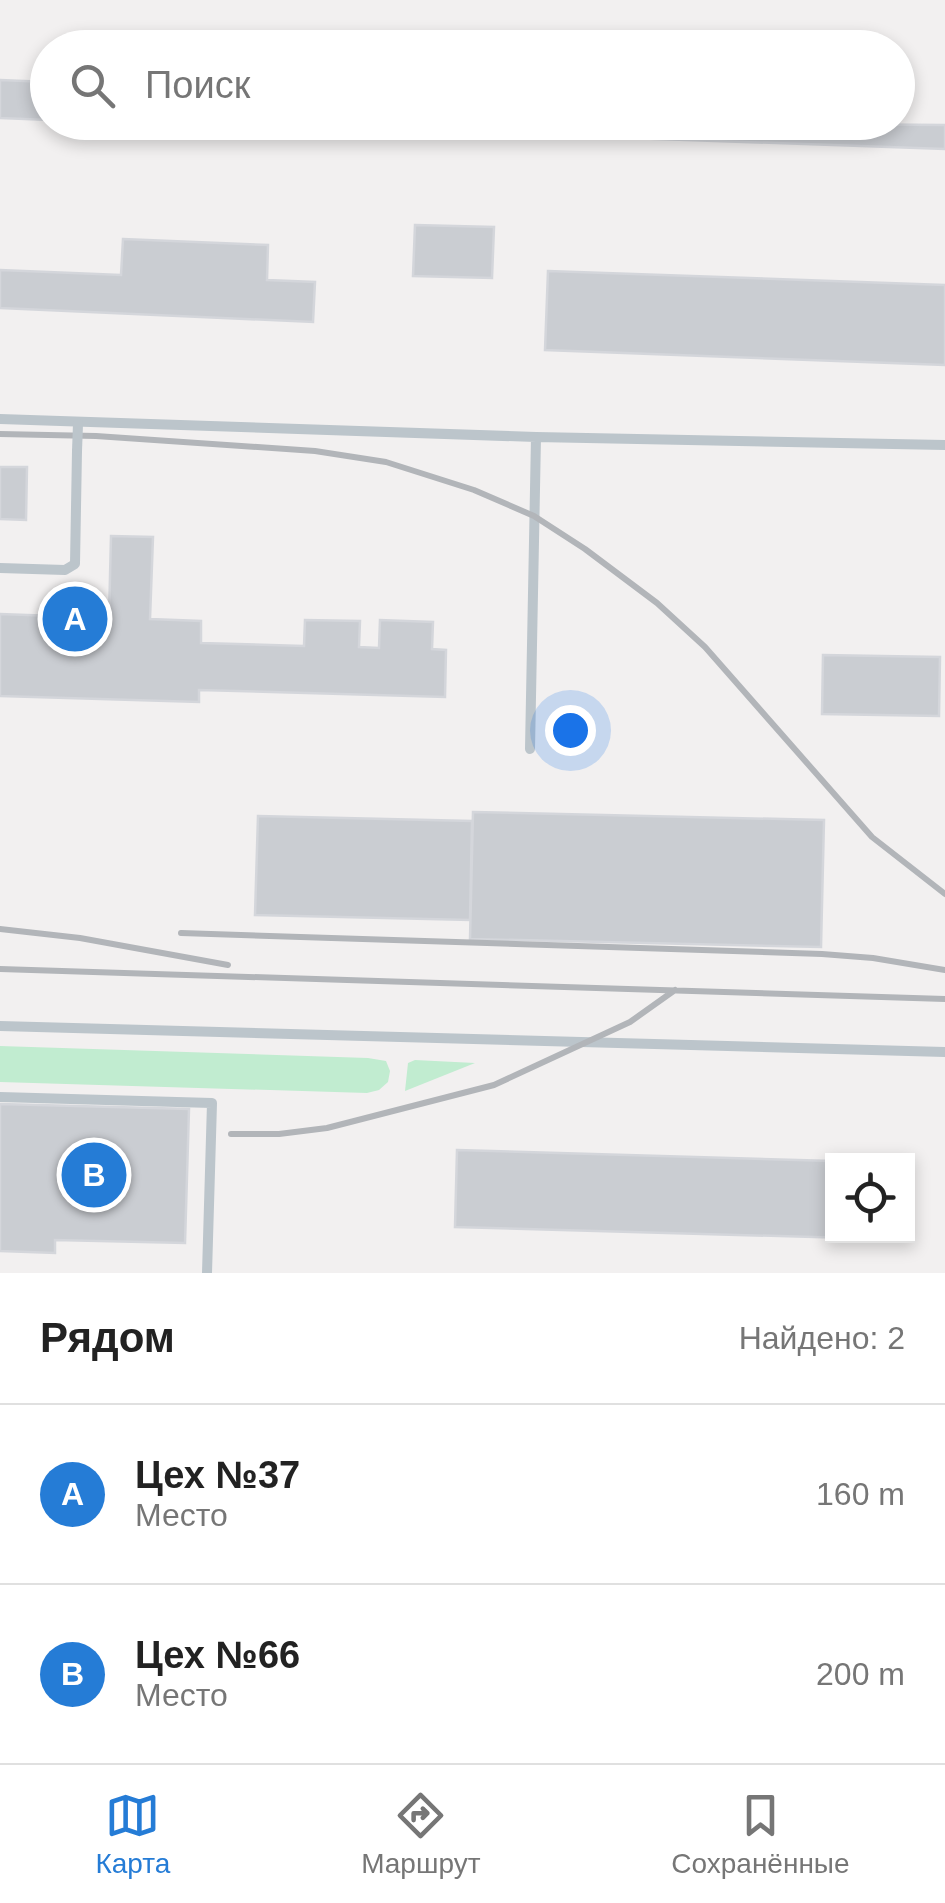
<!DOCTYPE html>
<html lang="ru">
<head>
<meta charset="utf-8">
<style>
  :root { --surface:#fff; --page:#f6f6f6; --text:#222; --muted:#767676; --line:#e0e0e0; --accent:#257cd6 }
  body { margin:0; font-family:Arial,sans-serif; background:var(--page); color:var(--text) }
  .controls { position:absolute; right:30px; bottom:30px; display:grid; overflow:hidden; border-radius:0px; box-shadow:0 5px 15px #0003 }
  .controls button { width:90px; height:90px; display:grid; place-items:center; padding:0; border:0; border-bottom:2px solid var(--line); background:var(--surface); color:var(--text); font:50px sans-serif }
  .you { position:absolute; left:570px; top:730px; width:35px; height:35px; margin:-25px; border:8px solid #fff; border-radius:50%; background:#1a73e8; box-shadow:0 0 0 15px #1a73e833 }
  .badge { display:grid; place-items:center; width:65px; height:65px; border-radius:50%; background:var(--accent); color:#fff; font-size:32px; font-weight:700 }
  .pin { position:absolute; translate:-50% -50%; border:5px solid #fff; box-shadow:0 2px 10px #0006 }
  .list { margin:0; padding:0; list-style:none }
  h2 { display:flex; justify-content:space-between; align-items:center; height:130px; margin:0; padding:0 40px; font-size:42px }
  h2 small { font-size:32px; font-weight:400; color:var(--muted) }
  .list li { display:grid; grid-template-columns:65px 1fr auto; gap:30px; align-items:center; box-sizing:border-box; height:180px; padding:0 40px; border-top:2px solid var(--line) }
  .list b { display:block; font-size:38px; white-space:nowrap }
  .list p { margin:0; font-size:32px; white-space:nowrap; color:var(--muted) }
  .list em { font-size:32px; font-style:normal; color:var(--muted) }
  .icon { flex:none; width:55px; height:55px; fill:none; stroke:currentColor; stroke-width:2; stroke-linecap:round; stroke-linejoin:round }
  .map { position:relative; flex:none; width:945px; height:1273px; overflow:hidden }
  .search { position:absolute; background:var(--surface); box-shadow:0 5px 15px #0003; left:30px; right:30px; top:30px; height:110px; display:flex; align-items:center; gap:25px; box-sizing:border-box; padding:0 35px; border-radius:55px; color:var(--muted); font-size:38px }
  .sheet { height:490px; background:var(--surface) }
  nav { display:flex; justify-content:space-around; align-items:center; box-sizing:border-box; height:140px; border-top:2px solid var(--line); background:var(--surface); font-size:28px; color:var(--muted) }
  nav a { display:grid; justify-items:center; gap:5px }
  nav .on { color:var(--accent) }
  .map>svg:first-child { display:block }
  .green { fill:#c1ecd0 }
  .building { fill:#cacdd2; stroke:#d4d6db; stroke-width:2.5 }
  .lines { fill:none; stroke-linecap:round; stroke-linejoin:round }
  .service { stroke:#bcc5cb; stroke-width:10 }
  .rail { stroke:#b2b5b9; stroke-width:6 }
  .service-bridge { stroke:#bcc5cb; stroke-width:10 }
</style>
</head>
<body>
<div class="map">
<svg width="945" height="1273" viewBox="0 0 945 1273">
  <rect width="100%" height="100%" fill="#f2f0f0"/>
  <!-- green -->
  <path class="green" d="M0,1046L368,1058L386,1061L390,1071L388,1082L379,1090L367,1093L0,1082Z
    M415,1060L475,1063L405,1091L408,1063Z"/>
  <!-- building -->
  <path class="building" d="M0,80L48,82V120L0,118Z
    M100,122H321L320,132Z
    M602,122L945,125V149L602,137Z
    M415,225L494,227L492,278L413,276Z
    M123,239L268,245L267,280L315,282L313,322L0,308V270L121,275Z
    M548,271L945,285V365L545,350Z
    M0,467H27L26,520L0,519Z
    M111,536L153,537L150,619L201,621V643L304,646L305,620L360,621L359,647L379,648L380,620L433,622L432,649L446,650L445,697L199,690V702L0,696V614L109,618Z
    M823,655L940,657L939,716L822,714Z
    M473,812L824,820L821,947L470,939Z
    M258,816L472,821L470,920L255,915Z
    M0,1104L189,1109L185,1243L55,1240V1253L0,1251Z
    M457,1150L832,1161V1236H883V1239L455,1227Z"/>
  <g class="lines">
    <!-- service -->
    <path class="service" d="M0,419L536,437L945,445
      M0,568L65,570L75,564L77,451
      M530,749L536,437
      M0,1026L945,1052
      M0,1097L212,1103L207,1273"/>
    <!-- rail -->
    <path class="rail" d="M0,434L96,436L315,451L386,462L474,490L534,516L585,549L657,603L705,647L872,837L945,894
      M0,929L80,938L228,965
      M181,933L822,954L873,958L945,970
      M0,969L945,999
      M231,1134H279L327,1128L494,1085L630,1022L675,990"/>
    <!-- service-bridge -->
    <path class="service-bridge" d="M77,451L78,424"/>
  </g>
</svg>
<div class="controls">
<button><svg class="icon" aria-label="locate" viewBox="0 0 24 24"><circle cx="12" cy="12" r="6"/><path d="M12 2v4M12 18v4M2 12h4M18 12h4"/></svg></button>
</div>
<div class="you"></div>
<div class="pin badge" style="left:75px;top:619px">A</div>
<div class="pin badge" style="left:94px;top:1175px">B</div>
<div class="search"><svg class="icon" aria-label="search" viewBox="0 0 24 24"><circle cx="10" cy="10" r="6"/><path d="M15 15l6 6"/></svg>Поиск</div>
</div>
<section class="sheet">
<h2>Рядом<small>Найдено: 2</small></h2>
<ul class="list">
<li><span class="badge">A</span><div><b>Цех №37</b><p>Место</p></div><em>160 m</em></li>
<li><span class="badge">B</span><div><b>Цех №66</b><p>Место</p></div><em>200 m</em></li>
</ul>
</section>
<nav>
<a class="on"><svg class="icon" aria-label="map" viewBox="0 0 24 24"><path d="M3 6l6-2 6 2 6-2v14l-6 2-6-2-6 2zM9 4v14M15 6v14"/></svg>Карта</a>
<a><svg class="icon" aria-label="directions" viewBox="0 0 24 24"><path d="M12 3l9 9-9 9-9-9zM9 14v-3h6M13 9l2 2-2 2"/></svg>Маршрут</a>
<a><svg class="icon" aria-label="saved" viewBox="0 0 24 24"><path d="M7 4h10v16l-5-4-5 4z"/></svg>Сохранённые</a>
</nav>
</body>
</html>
